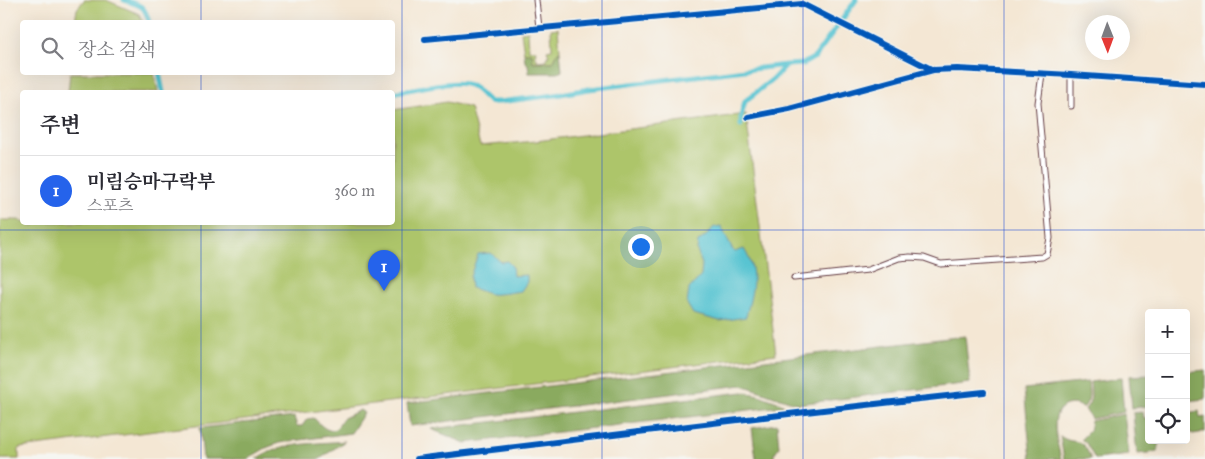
<!DOCTYPE html>
<html lang="ko">
<head>
<meta charset="utf-8">
<style>
  :root { --surface:#fff; --page:#f7f7f7; --text:#2b2b33; --muted:#7c7c81; --line:#e1e1e2; --accent:#2563eb }
  body { margin:0; font-family:"IM FELL Great Primer","Noto Serif KR",serif; background:var(--page); color:var(--text) }
  .controls { position:absolute; right:15px; bottom:15px; display:grid; overflow:hidden; border-radius:5px; box-shadow:0 5px 20px #0002 }
  .controls button { width:45px; height:45px; display:grid; place-items:center; padding:0; border:0; border-bottom:1px solid var(--line); background:var(--surface); color:var(--text); font:25px sans-serif }
  .compass { position:absolute; left:1085px; top:15px; width:45px; height:45px; border-radius:50%; background:var(--surface); box-shadow:0 5px 20px #0002; rotate:179deg }
  .you { position:absolute; left:640px; top:246px; width:18px; height:18px; margin:-12px; border:4px solid #fff; border-radius:50%; background:#1a73e8; box-shadow:0 0 0 8px #1a73e833 }
  .badge { display:grid; place-items:center; width:32px; height:32px; border-radius:50%; background:var(--accent); color:#fff; font-size:16px; font-weight:700 }
  .pin { position:absolute; translate:-50% -41px; filter:drop-shadow(0 1px 2px #0008) }
  .pin::after { content:''; position:absolute; top:26px; width:18px; height:15px; background:inherit; clip-path:polygon(0 0,100% 0,50% 100%) }
  .list { margin:0; padding:0; list-style:none }
  h2 { display:flex; justify-content:space-between; align-items:center; height:65px; margin:0; padding:0 20px; font-size:21px }
  h2 small { font-size:16px; font-weight:400; color:var(--muted) }
  .list li { display:grid; grid-template-columns:32px 1fr auto; gap:15px; align-items:center; box-sizing:border-box; height:70px; padding:0 20px; border-top:1px solid var(--line) }
  .list b { display:block; font-size:19px; white-space:nowrap }
  .list p { margin:0; font-size:16px; white-space:nowrap; color:var(--muted) }
  .list em { font-size:16px; font-style:normal; color:var(--muted) }
  .icon { flex:none; width:28px; height:28px; fill:none; stroke:currentColor; stroke-width:2; stroke-linecap:round; stroke-linejoin:round }
  .map { position:relative; flex:none; width:1205px; height:459px; overflow:hidden }
  .search { position:absolute; background:var(--surface); box-shadow:0 5px 20px #0002; left:20px; top:20px; width:375px; height:55px; display:flex; align-items:center; gap:12px; box-sizing:border-box; padding:0 18px; border-radius:5px; color:var(--muted); font-size:19px }
  .panel { position:absolute; background:var(--surface); box-shadow:0 5px 20px #0002; left:20px; top:90px; width:375px; height:135px; border-radius:5px }
  .map>svg:first-child { display:block }
  .green { fill:#adc56a; stroke:#7c724a }
  .forest { fill:#8aaa5e; stroke:#6a6444 }
  .water { fill:#59c4d2; stroke:#52727e }
  .lines { fill:none; stroke-linecap:round; stroke-linejoin:round }
  .canal { stroke:#59c4d2; stroke-width:5 }
  .minor-casing { stroke:#643d44; stroke-width:7 }
  .minor { stroke:#fff; stroke-width:5 }
  .cycleway-casing { stroke:#f6f6f2; stroke-width:9 }
  .cycleway { stroke:#0057b8; stroke-width:6 }
  .grid { fill:none; stroke:#1d4ed8; stroke-width:1; stroke-opacity:0.55 }
</style>
</head>
<body>
<div class="map">
<svg width="1205" height="459" viewBox="0 0 1205 459">
  <rect width="100%" height="100%" fill="#f6f6f2"/>
  <filter id="ink" filterUnits="userSpaceOnUse"><feTurbulence type="fractalNoise" baseFrequency=".02" numOctaves="2"/><feDisplacementMap in="SourceGraphic" scale="10" xChannelSelector="R" yChannelSelector="G"/><feConvolveMatrix kernelMatrix="1 2 1 2 8 2 1 2 1" color-interpolation-filters="sRGB"/></filter>
  <filter id="wash" filterUnits="userSpaceOnUse"><feTurbulence type="fractalNoise" baseFrequency=".0096" numOctaves="4" result="noise"/><feDisplacementMap in="SourceGraphic" scale="20" xChannelSelector="R" yChannelSelector="G"/><feGaussianBlur stdDeviation="1.12" result="paint"/><feColorMatrix in="noise" values="0 0 0 0 0 0 0 0 0 0 0 0 0 0 0 0 0 1.4 0 .05"/><feComposite in="paint" operator="in"/></filter>
  <g filter="url(#wash)">
    <rect width="100%" height="100%" fill="#f4e7d4"/>
    <!-- green -->
    <path class="green" d="M84,0H106L139,14L143,22H75L77,9Z
      M558,28L560,51L558,52L553,62H533L532,54L524,53L521,32L528,31L529,50H536L535,57H537V61L547,60V56H549L547,50L552,49L551,29Z
      M70,73H154L158,92H68Z
      M447,102L470,108L480,146L536,141L746,114L776,354L19,448V459H0V220H19L33,227L35,222H392L393,110Z"/>
    <!-- forest -->
    <path class="forest" d="M560,51L562,71L558,73H529L528,64L525,62L524,53H532L533,62H553L558,52Z
      M965,336L970,383L798,404L742,385L410,426L407,403Z
      M1205,370V399L1186,401V372Z
      M1149,375V406L1132,408L1129,376Z
      M1121,378L1124,412L1091,419L1085,409C1093,401 1091,392 1090,382Z
      M1088,382C1089,392 1091,400 1083,408C1077,404 1071,403 1064,406C1048,415 1058,444 1061,459H1031L1024,389Z
      M743,392L759,395L783,404V406L465,443L431,429Z
      M360,410L364,413L351,433L279,443L266,448L247,459H203L200,428L294,417L297,426H302L307,419L314,418C323,428 334,439 342,419Z
      M1199,411L1200,418L1205,417V432L1193,434L1186,430V413Z
      M1143,412L1144,418H1149V440H1160L1158,452L1137,454L1133,413Z
      M1124,414L1129,455L1095,459L1086,443L1081,439L1089,431L1091,421Z
      M777,424L779,447L774,454V459H756L752,428Z
      M1060,436C1075,447 1081,433 1091,459H1064Z
      M345,441L320,459H257C281,442 316,444 345,441Z"/>
    <!-- water -->
    <path class="water" d="M721,226L732,249L735,252L744,249C759,273 752,291 746,317L720,321L693,314L687,304L689,289L701,276L702,264L697,251L698,242L707,235L714,227Z
      M491,253L501,262L507,261L512,266L513,276L527,275V282L521,291C513,292 498,295 490,294C484,293 478,289 471,288L470,277L478,254Z"/>
    <g class="lines">
      <!-- canal -->
      <path class="canal" d="M124,0C141,6 144,4 149,22
        M159,72L163,92
        M392,93C411,90 454,79 469,85C479,89 482,97 490,102H499L555,95L589,89L786,65
        M741,125V116L745,101L773,79L786,65L803,64L815,57L856,0"/>
    </g>
  </g>
  <g filter="url(#ink)">
    <g class="lines">
      <!-- minor casing -->
      <g class="minor-casing">
        <path id="minor" d="M536,0L539,28
          M425,39L802,4L933,70
          M1071,106V75
          M748,117L789,109L933,70L957,69L1071,75L1205,84
          M794,278L868,270L899,258L910,257L924,258L941,264L1042,257L1047,254L1050,238L1038,103L1042,74
          M417,459C606,436 795,412 984,392"/>
      </g>
      <!-- minor -->
      <use href="#minor" class="minor"/>
      <!-- cycleway casing -->
      <g class="cycleway-casing">
        <path id="cycleway" d="M425,39L802,4L933,70
          M748,117L789,109L933,70L957,69L1071,75L1205,84
          M417,459C606,436 795,412 984,392"/>
      </g>
      <!-- cycleway -->
      <use href="#cycleway" class="cycleway"/>
    </g>
  </g>
  <!-- grid -->
  <path class="grid" d="M201,0V22M402,0V459M602,0V459M803,0V459M1004,0V459M201,72V92M201,222V459M0,230H1205"/>
</svg>
<div class="controls">
<button>+</button>
<button>−</button>
<button><svg class="icon" aria-label="locate" viewBox="0 0 24 24"><circle cx="12" cy="12" r="6"/><path d="M12 2v4M12 18v4M2 12h4M18 12h4"/></svg></button>
</div>
<svg class="compass" viewBox="-18 -18 36 36"><path d="M0-13l5 13h-10z" fill="#e53935"/><path d="M0 13l5-13h-10z" fill="#7c7c81"/></svg>
<div class="you"></div>
<div class="pin badge" style="left:384px;top:291px">1</div>
<div class="search"><svg class="icon" aria-label="search" viewBox="0 0 24 24"><circle cx="10" cy="10" r="6"/><path d="M15 15l6 6"/></svg>장소 검색</div>
<section class="panel">
<h2>주변<small></small></h2>
<ul class="list">
<li><span class="badge">1</span><div><b>미림승마구락부</b><p>스포츠</p></div><em>360 m</em></li>
</ul>
</section>
</div>
</body>
</html>
